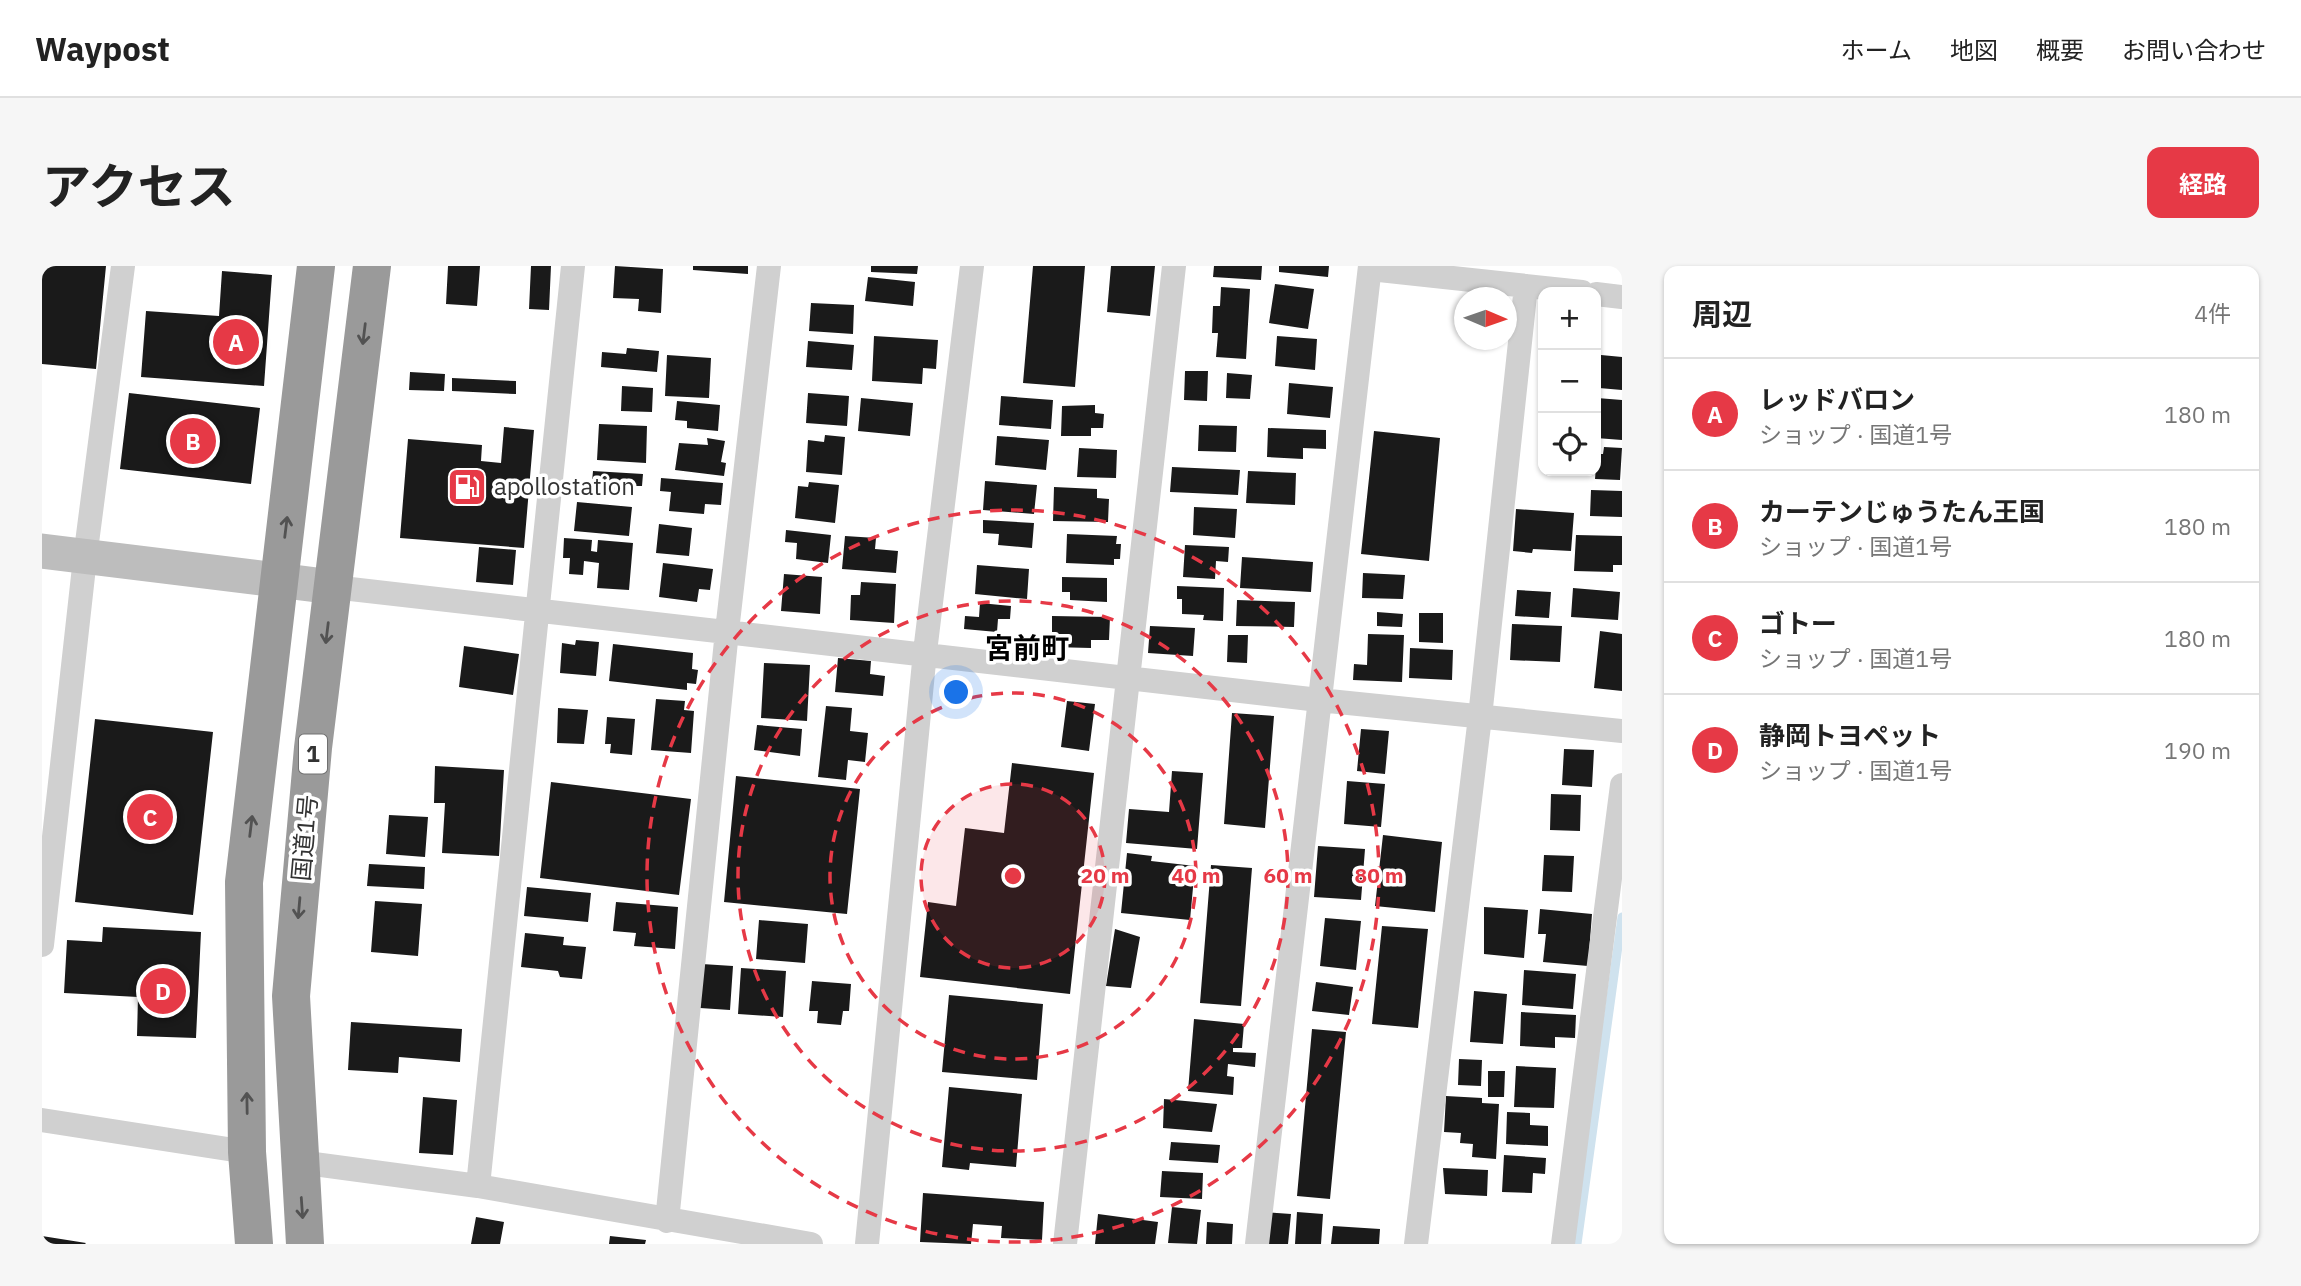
<!DOCTYPE html>
<html lang="ja">
<head>
<meta charset="utf-8">
<style>
  :root { --surface:#fff; --page:#f6f6f6; --text:#222; --muted:#767676; --line:#e0e0e0; --accent:#e63946 }
  body { margin:0; font-family:"IBM Plex Sans","Noto Sans JP",sans-serif; background:var(--page); color:var(--text) }
  .controls { position:absolute; right:21px; top:21px; display:grid; overflow:hidden; border-radius:14px; box-shadow:0 2px 5px #0004 }
  .controls button { width:63px; height:63px; display:grid; place-items:center; padding:0; border:0; border-bottom:2px solid var(--line); background:var(--surface); color:var(--text); font:35px sans-serif }
  .compass { position:absolute; left:1412px; top:21px; width:63px; height:63px; border-radius:50%; background:var(--surface); box-shadow:0 2px 5px #0004; rotate:92deg }
  .you { position:absolute; left:915px; top:427px; width:24px; height:24px; margin:-18px; border:5px solid #fff; border-radius:50%; background:#1a73e8; box-shadow:0 0 0 10px #1a73e833 }
  .badge { display:grid; place-items:center; width:46px; height:46px; border-radius:50%; background:var(--accent); color:#fff; font-size:23px; font-weight:700 }
  .pin { position:absolute; translate:-50% -50%; border:4px solid #fff; box-shadow:0 2px 7px #0006 }
  .list { margin:0; padding:0; list-style:none }
  h2 { display:flex; justify-content:space-between; align-items:center; height:91px; margin:0; padding:0 28px; font-size:30px }
  h2 small { font-size:23px; font-weight:400; color:var(--muted) }
  .list li { display:grid; grid-template-columns:46px 1fr auto; gap:21px; align-items:center; box-sizing:border-box; height:112px; padding:0 28px; border-top:2px solid var(--line) }
  .list b { display:block; font-size:26px; white-space:nowrap }
  .list p { margin:0; font-size:23px; white-space:nowrap; color:var(--muted) }
  .list em { font-size:23px; font-style:normal; color:var(--muted) }
  .icon { flex:none; width:38px; height:38px; fill:none; stroke:currentColor; stroke-width:2; stroke-linecap:round; stroke-linejoin:round }
  .map { position:relative; flex:none; width:1580px; height:978px; overflow:hidden; border-radius:14px }
  header { display:flex; align-items:center; gap:42px; box-sizing:border-box; height:98px; padding:0 35px; background:var(--surface); border-bottom:2px solid var(--line) }
  header strong { font-size:33px }
  nav { display:flex; gap:38px; margin-inline-start:auto; font-size:24px }
  .intro { display:flex; align-items:center; justify-content:space-between; box-sizing:border-box; height:168px; padding:0 42px }
  h1 { margin:0; font-size:49px }
  .button { padding:18px 32px; border-radius:14px; background:var(--accent); color:#fff; font-size:24px; font-weight:700 }
  main { display:flex; gap:42px; padding:0 42px }
  aside { flex:1; background:var(--surface); border-radius:14px; box-shadow:0 2px 5px #0004 }
  .map>svg:first-child { display:block }
  .lines { fill:none; stroke-linecap:round; stroke-linejoin:round }
  .stream { stroke:#cfe2ee; stroke-width:9 }
  .building { fill:#1a1a1a }
  .street { stroke:#d0d0d0; stroke-width:24 }
  .secondary { stroke:#bdbdbd; stroke-width:35 }
  .highway { stroke:#9a9a9a; stroke-width:38 }
  .oneway { stroke:#525252 }
  .ring { fill:none; stroke:#e63946; stroke-width:3.5; stroke-dasharray:12 9 }
  .labels { text-anchor:middle; stroke-width:7; stroke-linejoin:round; paint-order:stroke }
  .shield { fill:#fff; stroke:#707070; stroke-width:2 }
  .shield-label { font-size:23px; font-weight:bold; fill:#333 }
  .poi-label { font-size:24px; fill:#333; stroke:#fff; text-anchor:start }
  .street-label { font-size:24px; fill:#333; stroke:#fff }
  .quarter-label { font-size:28px; font-weight:bold; fill:#000; stroke:#fff }
  .centre { fill:#e63946; stroke:#fff; stroke-width:3.5 }
  .ring-label { font-size:21px; text-anchor:middle; font-weight:bold; fill:#e63946; stroke:#fff; stroke-width:7; stroke-linejoin:round; paint-order:stroke }
</style>
</head>
<body>
<header>
<strong>Waypost</strong>
<nav><a>ホーム</a><a>地図</a><a>概要</a><a>お問い合わせ</a></nav>
</header>
<div class="intro"><h1>アクセス</h1><a class="button">経路</a></div>
<main>
<div class="map">
<svg width="1580" height="978" viewBox="0 0 1580 978">
  <rect width="100%" height="100%" fill="#fff"/>
  <g class="lines">
    <!-- stream -->
    <path class="stream" d="M1535,978L1580,651"/>
  </g>
  <!-- building -->
  <path class="building" d="M0,0H64L54,103L0,98Z
    M406,0H438L435,40L404,38Z
    M489,0H509L507,44L487,43Z
    M573,0L621,3L619,47L596,45L597,33L571,32Z
    M651,0H706V8L651,4Z
    M829,0H876L875,8L829,6Z
    M991,0H1043L1033,121L981,117Z
    M1069,0H1113L1108,50L1065,46Z
    M1172,0H1220L1219,14L1171,11Z
    M1237,0H1287L1286,11L1237,6Z
    M180,5L230,9L222,120L99,111L104,45L177,50Z
    M826,11L873,16L871,40L823,35Z
    M1233,18L1272,23L1266,63L1227,57Z
    M1179,21L1208,23L1204,93L1174,91L1176,67H1170L1171,40H1178Z
    M769,37L812,39L811,68L767,65Z
    M832,70L896,74L894,103L881,102L880,118L830,115Z
    M1235,70L1275,73L1273,104L1233,100Z
    M766,75L812,79L810,104L764,101Z
    M585,82L617,85L615,106L559,101L560,86L584,88Z
    M625,89L669,92L667,132L623,130Z
    M1559,89L1580,91V124L1557,122Z
    M1143,105H1166L1165,135L1142,134Z
    M368,106L403,108L402,125L367,124Z
    M1185,107L1210,109L1208,133L1184,132Z
    M410,112L474,115V128L410,125Z
    M1247,117L1291,121L1288,152L1245,148Z
    M580,120L611,122L610,146L579,145Z
    M87,127L218,142L209,218L78,203Z
    M766,127L807,130L805,160L764,157Z
    M959,130L1011,134L1009,163L957,159Z
    M819,132L871,137L868,170L816,165Z
    M1555,132L1580,134V174L1554,172Z
    M635,135L678,139L676,165L645,162V155L633,154Z
    M1053,139V147L1062,148L1061,162H1049V170H1019L1020,140Z
    M557,158L605,160L604,197L555,194Z
    M1157,159L1195,160L1194,186L1156,185Z
    M462,161L492,164L482,282L358,272L366,173L440,179L439,195L459,197Z
    M1226,162L1284,164V183L1261,182V193L1225,191Z
    M1332,165L1398,172L1387,295L1319,288Z
    M783,169L803,171L800,209L764,206L766,174L782,176Z
    M955,170L1007,174L1004,204L953,199Z
    M665,172L683,175L679,196L684,197L682,210L633,204L637,177L666,179Z
    M1562,181L1580,182L1578,214L1553,213L1555,188H1561Z
    M1037,182L1075,184L1074,212L1035,211Z
    M1130,201L1198,204L1196,229L1128,226Z
    M551,205L601,208L600,220H589L588,230L549,227Z
    M1206,205L1254,207L1253,239L1204,237Z
    M619,212L681,217L679,239L663,238L662,248L627,245L629,226L618,225Z
    M943,215L995,219L992,248L941,244Z
    M767,216L797,219L793,257L753,252L756,220L766,221Z
    M1012,221L1055,223V232L1067,233L1066,256L1011,255Z
    M1549,224L1580,225V251L1548,250Z
    M535,236L590,241L587,270L532,265Z
    M1152,241L1195,243L1193,272L1151,269Z
    M1474,243L1532,247L1529,285L1491,283L1490,287L1471,285Z
    M941,254L992,257L990,282L956,279L957,268L941,267Z
    M617,258L650,262L647,290L614,287Z
    M744,264L789,269L786,297L754,293L755,277L743,276Z
    M1025,268L1075,270L1074,278H1079L1078,293H1072V299L1024,297Z
    M1534,269L1580,270V299H1571V306L1532,305Z
    M803,270L834,272L833,283L856,285L854,307L800,303Z
    M522,272L550,274L549,285L555,286L556,274L591,277L587,324L555,322L557,297L542,295L541,309L527,308L528,292H521Z
    M1143,279L1187,281L1186,296L1174,295L1173,313L1141,311Z
    M437,281L474,284L471,319L434,316Z
    M1200,291L1271,296L1269,326L1198,322Z
    M621,297L671,303L668,324L657,323L655,336L617,331Z
    M935,299L987,303L985,333L933,328Z
    M1321,307L1363,309L1361,333L1320,332Z
    M742,308L780,311L778,348L739,345Z
    M1020,311L1065,312V336L1028,334V326H1020Z
    M819,316L854,318L852,357L808,354L809,329H818Z
    M1135,320L1182,322L1181,355L1161,354L1162,349L1140,348V333H1135Z
    M1531,322L1578,326L1576,354L1529,351Z
    M1475,324L1509,326L1507,352L1473,350Z
    M1195,334L1253,336L1252,361L1194,360Z
    M938,337L969,340L968,353H956L955,366L922,363L923,350L937,351Z
    M1335,346L1361,348L1360,361L1335,360Z
    M1377,347H1401V377L1377,376Z
    M1010,350L1068,351L1067,374H1049V382L1010,381Z
    M1470,358L1520,360L1518,396L1468,394Z
    M1108,360L1153,362L1151,390L1106,387Z
    M1558,365L1580,368V425L1552,422Z
    M1326,368L1362,369L1360,416L1311,414L1312,398L1325,399Z
    M1186,369H1206L1205,397L1185,396Z
    M534,374L557,376L554,410L518,407L520,377L533,379Z
    M571,378L651,387L650,403L656,404L654,418L645,417V424L567,415Z
    M422,380L477,388L471,429L417,421Z
    M1368,382L1411,384L1410,414L1367,412Z
    M796,392L829,395L828,408L843,410L841,430L793,426Z
    M722,397L768,399L765,455L719,452Z
    M614,433L643,435L642,444L652,445L649,487L609,484Z
    M1025,435L1053,438L1047,485L1019,481Z
    M784,440L810,442L808,465L826,467L823,496L806,494L804,514L776,511Z
    M516,442L546,444L542,478L515,477Z
    M1190,447L1232,450L1223,562L1182,558Z
    M565,451L593,453L590,489L568,487L569,478H563Z
    M53,453L171,466L151,649L33,636Z
    M715,459L760,463L758,490L712,484Z
    M1319,463L1347,465L1343,508L1315,505Z
    M1522,483L1552,484L1550,521L1520,519Z
    M970,497L1052,507L1028,728L878,711L886,636L914,640L923,562L962,567Z
    M393,500L462,504L457,590L400,587L403,537H392Z
    M1130,505L1161,507L1155,583L1084,577L1087,543L1127,546Z
    M694,510L818,523L805,648L682,636Z
    M1305,515L1343,518L1339,561L1302,558Z
    M509,516L649,533L637,629L498,612Z
    M1509,528L1539,529L1538,565L1508,564Z
    M347,549L386,551L383,591L344,588Z
    M1341,569L1400,576L1393,646L1333,640Z
    M1276,580L1323,583L1319,634L1272,631Z
    M1085,587L1110,590L1109,595L1153,600L1148,654L1079,647Z
    M1502,589L1532,590L1530,626L1500,625Z
    M327,598L383,601L382,623L325,620Z
    M1169,599L1210,602L1199,740L1158,737Z
    M485,621L549,627L546,656L482,650Z
    M333,635L380,638L376,690L329,686Z
    M574,636L636,641L633,683L592,680L594,667L571,665Z
    M1442,641L1486,644L1482,692L1442,688Z
    M1498,643L1550,648L1546,700L1501,696L1504,668H1496Z
    M1283,652L1319,655L1314,704L1278,700Z
    M717,654L766,658L763,697L714,693Z
    M1340,660L1386,663L1376,762L1330,758Z
    M61,661L159,666L154,772L95,770L96,731L22,727L25,674L60,676Z
    M1073,663L1098,671L1089,722L1064,720Z
    M483,667L522,671L521,679L544,681L540,713L518,711L516,705L479,701Z
    M660,698L691,700L688,744L658,742Z
    M699,702L744,705L741,751L696,748Z
    M1482,704L1534,708L1531,743L1480,739Z
    M770,715L809,718L807,745H801L799,759L775,757L776,745H767Z
    M1274,716L1311,721L1307,749L1270,745Z
    M1432,725L1465,728L1461,778L1428,776Z
    M907,729L1001,738L995,814L900,806Z
    M1479,746L1534,749L1533,772L1513,771V782L1478,780Z
    M1152,753L1202,758L1200,782H1191V786L1214,787L1213,801L1186,798L1185,810L1192,811L1191,829L1146,825Z
    M309,756L420,763L418,796L357,791L356,807L306,804Z
    M1270,763L1304,766L1288,933L1255,930Z
    M1417,793L1440,794L1439,820L1416,819Z
    M1474,800L1514,802L1512,842L1472,841Z
    M1446,805H1463L1462,831H1446Z
    M907,821L980,828L974,901L928,897L927,904L900,901Z
    M1404,830L1440,832V837L1457,838L1454,893L1430,891L1431,878L1418,877L1419,867L1402,866Z
    M381,831L415,834L411,889L377,887Z
    M1122,833L1175,838L1170,866L1121,862Z
    M1465,846L1488,847V859L1506,860V880L1464,878Z
    M1129,876L1178,879L1176,897L1127,894Z
    M1462,889L1504,892L1503,908L1491,907L1490,927L1460,926Z
    M1401,902L1446,904L1445,930L1403,928Z
    M1120,905L1161,907L1160,933L1118,931Z
    M881,927L1002,936L1000,974L959,972L960,960L931,958L929,978L878,976Z
    M1130,941L1159,944L1155,978L1126,977Z
    M1223,946L1249,948L1246,978H1220Z
    M1255,946L1281,948L1279,978H1253Z
    M1056,948L1116,956L1113,978H1053Z
    M434,951L462,956L458,978H429Z
    M1165,956L1191,958L1190,978H1164Z
    M1291,960L1338,963L1337,978H1289Z
    M0,970L44,977L43,978H0Z
    M568,970L604,974L603,978H567Z"/>
  <g class="lines">
    <!-- street -->
    <path class="street" d="M1328,3L1540,26
      M1554,28L1580,31
      M291,321L1277,434L1580,465
      M0,679L43,292L81,0
      M0,854L205,886
      M257,896L436,920L769,978
      M436,920L531,0
      M625,955L685,365L727,0
      M825,978L883,386L930,0
      M1023,978L1132,0
      M1215,978L1328,0
      M1374,978L1438,451L1484,20
      M1521,978L1580,519"/>
    <!-- secondary -->
    <path class="secondary" d="M0,285L291,321"/>
    <!-- highway -->
    <path class="highway" d="M212,978L205,886L202,616L274,0
      M263,978L249,730L271,482L330,0"/>
  </g>
  <!-- one-way arrows -->
  <defs><path id="oneway-shaft" d="M-6 0H5M1.5-3L5.5 0L1.5 3" fill="none" stroke-width="1.6" stroke-linecap="round" stroke-linejoin="round" transform="scale(1.75)"/></defs>
  <g class="oneway">
    <use href="#oneway-shaft" transform="translate(322 68) rotate(97)"/>
    <use href="#oneway-shaft" transform="translate(244 261) rotate(-83)"/>
    <use href="#oneway-shaft" transform="translate(285 367) rotate(97)"/>
    <use href="#oneway-shaft" transform="translate(209 560) rotate(-83)"/>
    <use href="#oneway-shaft" transform="translate(257 642) rotate(95)"/>
    <use href="#oneway-shaft" transform="translate(205 837) rotate(-91)"/>
    <use href="#oneway-shaft" transform="translate(260 942) rotate(86)"/>
  </g>
  <!-- distance rings -->
  <circle cx="971" cy="610" r="92" fill="#e63946" fill-opacity=".12"/>
  <g class="ring">
    <circle cx="971" cy="610" r="92"/>
    <circle cx="971" cy="610" r="183"/>
    <circle cx="971" cy="610" r="275"/>
    <circle cx="971" cy="610" r="366"/>
  </g>
  <!-- icons -->
  <defs>
    <g id="fuel-square" transform="scale(2.0125)"><rect x="-9" y="-9" width="18" height="18" rx="4" fill="#e63946" stroke="#fff"/><path d="M-5.5-6h7V0h2V4h1.3V-2.5L3-4.5l.8-.8L6-3V5H2.5V1h-1V6h-7ZM-4.2-4.7v3.2H.2V-4.7Z" fill="#fff"/></g>
  </defs>
  <g fill-rule="evenodd">
    <use href="#fuel-square" x="425" y="221"/>
  </g>
  <g class="labels">
    <!-- shield labels -->
    <rect class="shield" x="257" y="468.5" width="28" height="39" rx="5"/>
    <g class="shield-label">
      <text x="271" y="496">1</text>
    </g>
    <!-- poi labels -->
    <g class="poi-label">
      <text x="452" y="229">apollostation</text>
    </g>
    <!-- street labels -->
    <g class="street-label">
      <text transform="translate(263 572) rotate(-85)" y="8">国道1号</text>
    </g>
    <!-- quarter labels -->
    <g class="quarter-label">
      <text x="985" y="392">宮前町</text>
    </g>
  </g>
  <circle cx="971" cy="610" r="10" class="centre"/>
  <g class="ring-label">
    <text x="1063" y="617">20 m</text>
    <text x="1154" y="617">40 m</text>
    <text x="1246" y="617">60 m</text>
    <text x="1337" y="617">80 m</text>
  </g>
</svg>
<div class="controls">
<button>+</button>
<button>−</button>
<button><svg class="icon" aria-label="locate" viewBox="0 0 24 24"><circle cx="12" cy="12" r="6"/><path d="M12 2v4M12 18v4M2 12h4M18 12h4"/></svg></button>
</div>
<svg class="compass" viewBox="-18 -18 36 36"><path d="M0-13l5 13h-10z" fill="#e53935"/><path d="M0 13l5-13h-10z" fill="#767676"/></svg>
<div class="you"></div>
<div class="pin badge" style="left:194px;top:76px">A</div>
<div class="pin badge" style="left:151px;top:175px">B</div>
<div class="pin badge" style="left:108px;top:551px">C</div>
<div class="pin badge" style="left:121px;top:725px">D</div>
</div>
<aside>
<h2>周辺<small>4件</small></h2>
<ul class="list">
<li><span class="badge">A</span><div><b>レッドバロン</b><p>ショップ · 国道1号</p></div><em>180 m</em></li>
<li><span class="badge">B</span><div><b>カーテンじゅうたん王国</b><p>ショップ · 国道1号</p></div><em>180 m</em></li>
<li><span class="badge">C</span><div><b>ゴトー</b><p>ショップ · 国道1号</p></div><em>180 m</em></li>
<li><span class="badge">D</span><div><b>静岡トヨペット</b><p>ショップ · 国道1号</p></div><em>190 m</em></li>
</ul>
</aside>
</main>
</body>
</html>
